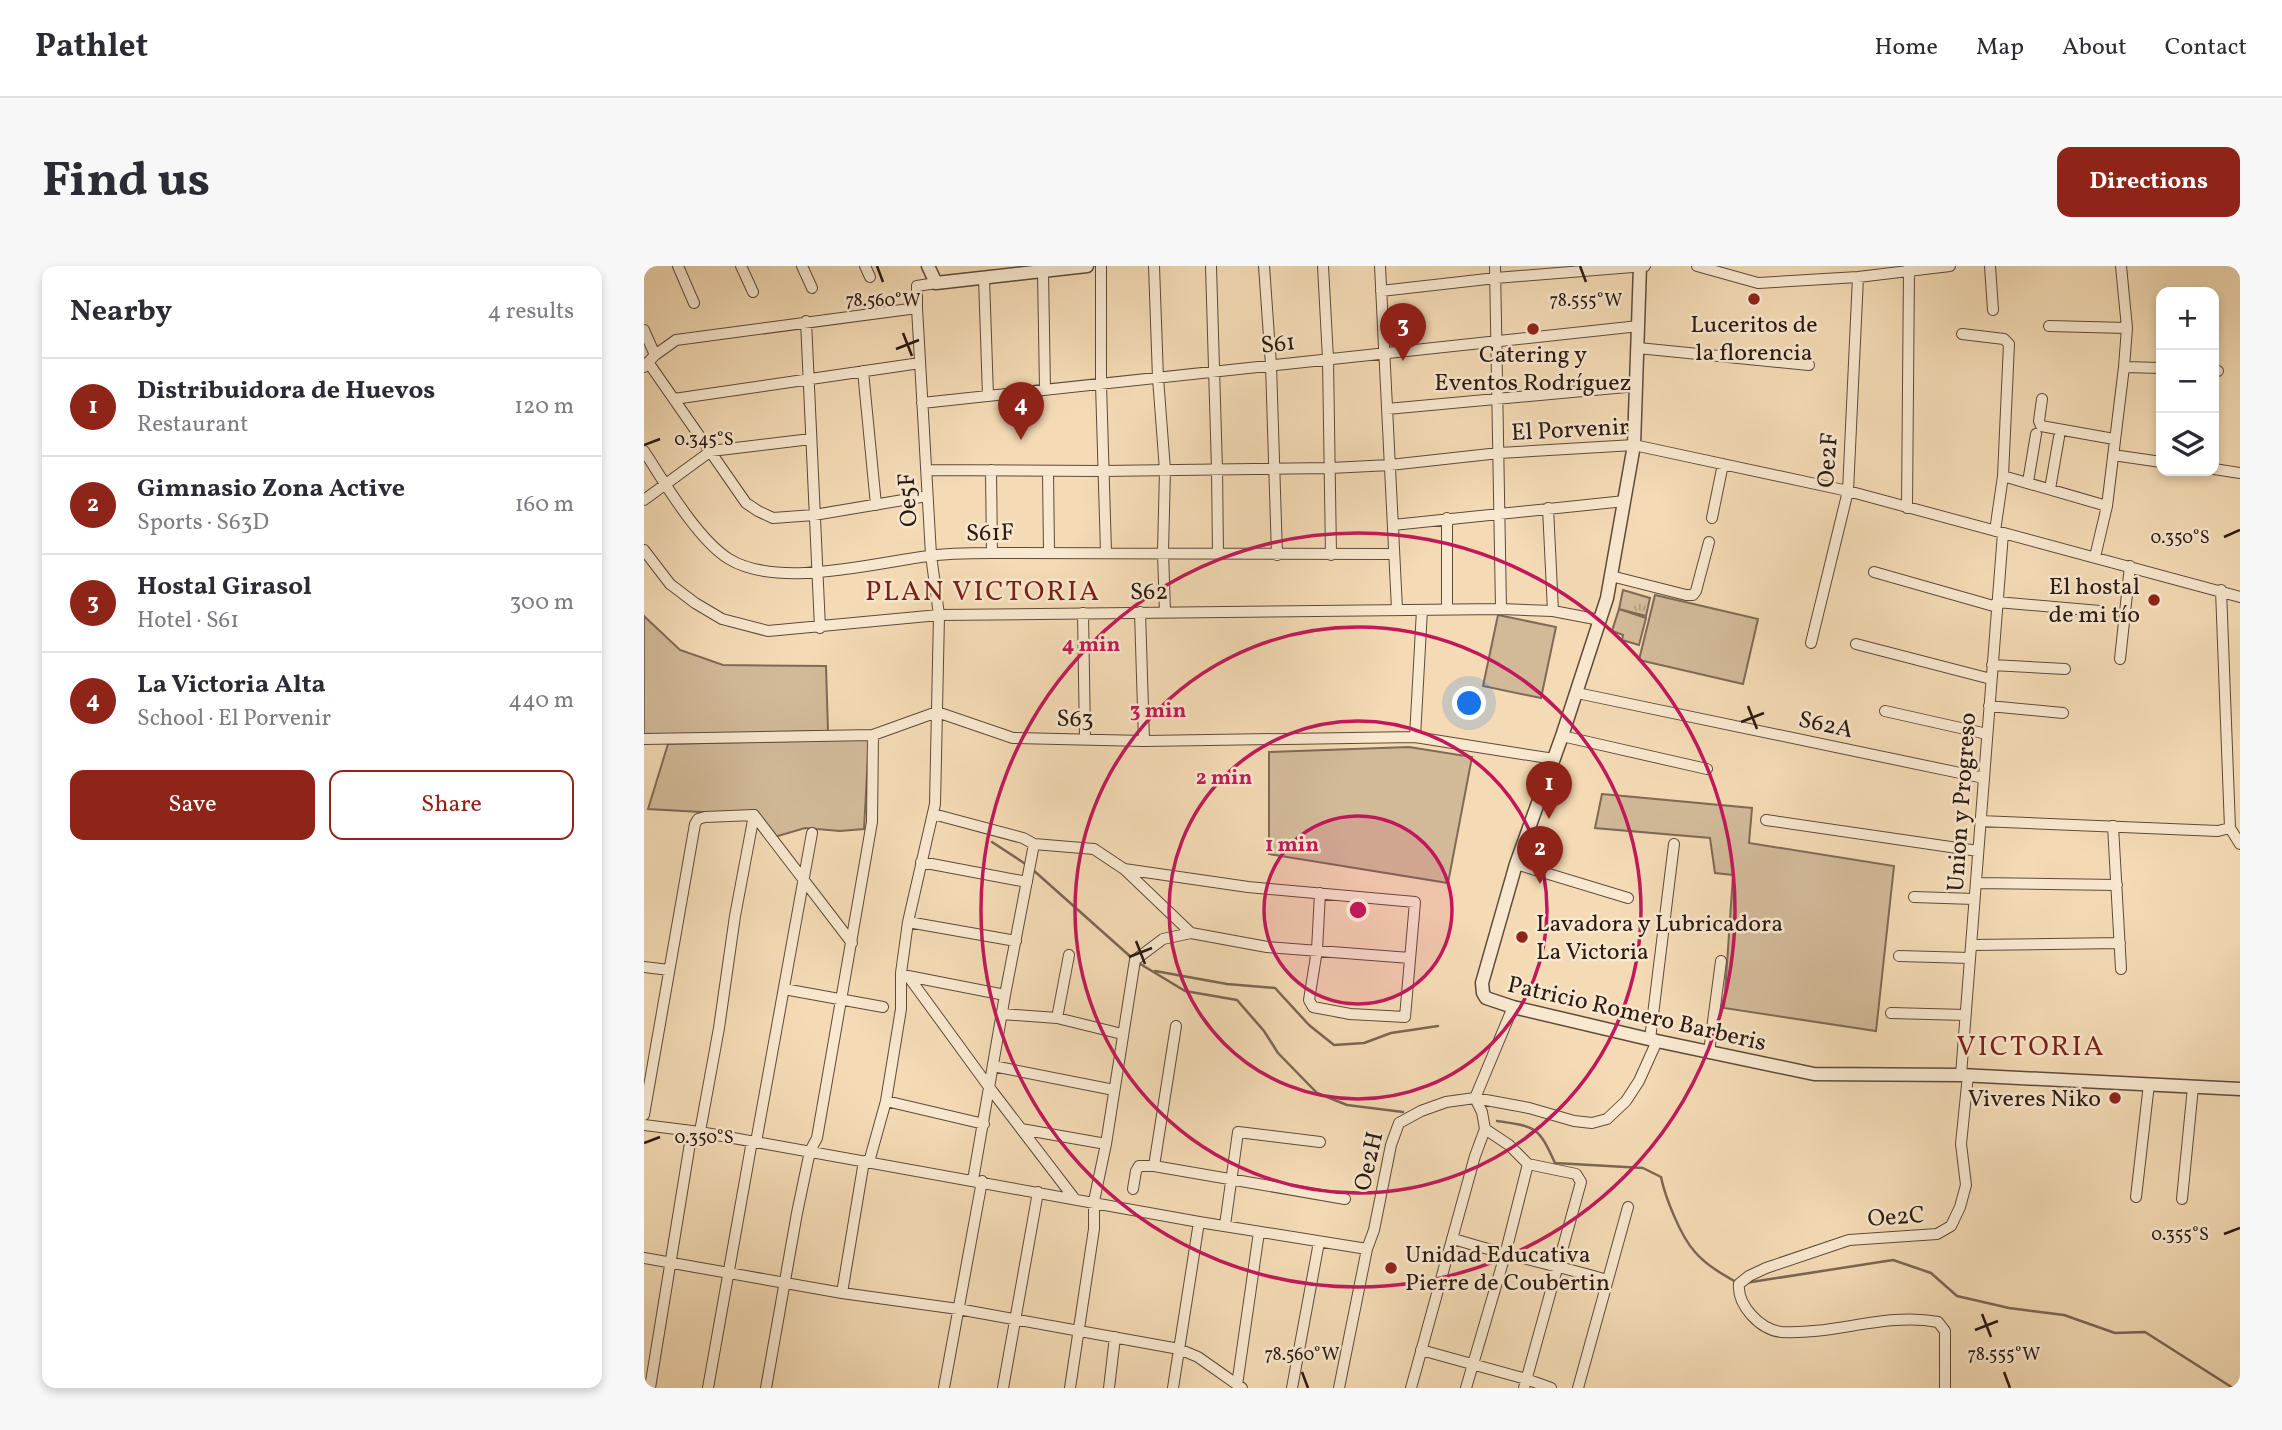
<!DOCTYPE html>
<html lang="en">
<head>
<meta charset="utf-8">
<style>
  :root { --surface:#fff; --page:#f7f7f7; --text:#2b2b33; --muted:#7c7c81; --line:#e1e1e2; --accent:#8f2418 }
  body { margin:0; font-family:Vollkorn,serif; background:var(--page); color:var(--text) }
  .controls { position:absolute; right:21px; top:21px; display:grid; overflow:hidden; border-radius:14px; box-shadow:0 4px 10px #0003 }
  .controls button { width:63px; height:63px; display:grid; place-items:center; padding:0; border:0; border-bottom:2px solid var(--line); background:var(--surface); color:var(--text); font:35px sans-serif }
  .you { position:absolute; left:826px; top:438px; width:24px; height:24px; margin:-18px; border:5px solid #fff; border-radius:50%; background:#1a73e8; box-shadow:0 0 0 10px #1a73e833 }
  .badge { display:grid; place-items:center; width:46px; height:46px; border-radius:50%; background:var(--accent); color:#fff; font-size:23px; font-weight:700 }
  .pin { position:absolute; translate:-50% -58px; filter:drop-shadow(0 2px 4px #0008) }
  .pin::after { content:''; position:absolute; top:37px; width:24px; height:21px; background:inherit; clip-path:polygon(0 0,100% 0,50% 100%) }
  .list { margin:0; padding:0; list-style:none }
  h2 { display:flex; justify-content:space-between; align-items:center; height:91px; margin:0; padding:0 28px; font-size:30px }
  h2 small { font-size:23px; font-weight:400; color:var(--muted) }
  .list li { display:grid; grid-template-columns:46px 1fr auto; gap:21px; align-items:center; box-sizing:border-box; height:98px; padding:0 28px; border-top:2px solid var(--line) }
  .list b { display:block; font-size:26px; white-space:nowrap }
  .list p { margin:0; font-size:23px; white-space:nowrap; color:var(--muted) }
  .list em { font-size:23px; font-style:normal; color:var(--muted) }
  .actions { display:flex; gap:14px; padding:21px 28px }
  .actions a { flex:1; padding:16px 0; border:2px solid var(--accent); border-radius:14px; text-align:center; font-size:24px; color:var(--accent) }
  .actions .main { background:var(--accent); color:#fff }
  .icon { flex:none; width:38px; height:38px; fill:none; stroke:currentColor; stroke-width:2; stroke-linecap:round; stroke-linejoin:round }
  .map { position:relative; flex:none; width:1596px; height:1122px; overflow:hidden; border-radius:14px }
  header { display:flex; align-items:center; gap:42px; box-sizing:border-box; height:98px; padding:0 35px; background:var(--surface); border-bottom:2px solid var(--line) }
  header strong { font-size:33px }
  nav { display:flex; gap:38px; margin-inline-start:auto; font-size:24px }
  .intro { display:flex; align-items:center; justify-content:space-between; box-sizing:border-box; height:168px; padding:0 42px }
  h1 { margin:0; font-size:49px }
  .button { padding:18px 32px; border-radius:14px; background:var(--accent); color:#fff; font-size:24px; font-weight:700 }
  main { display:flex; gap:42px; padding:0 42px }
  aside { flex:1; background:var(--surface); border-radius:14px; box-shadow:0 4px 10px #0003 }
  .map>svg:first-child { display:block }
  .grass { fill:#d2ba99; stroke:#7e6a56; stroke-width:2 }
  .park { fill:url(#park-tufts); stroke:#7e6a56; stroke-width:2 }
  .lines { fill:none; stroke-linecap:round; stroke-linejoin:round }
  .stream { stroke:#7b6653; stroke-width:2.5 }
  .minor-casing { stroke:#5d4a3b; stroke-width:12 }
  .tertiary-casing { stroke:#5d4a3b; stroke-width:15 }
  .minor { stroke:#f8e8cf; stroke-width:10 }
  .tertiary { stroke:#f8e8cf; stroke-width:12 }
  .ticks { fill:none; stroke:#2b1912; stroke-width:2.5 }
  .ring { fill:none; stroke:#c2185b; stroke-width:3.5 }
  .poi-dot { fill:#8f2418; stroke:#f8e8cf; stroke-width:2.5 }
  .labels { text-anchor:middle; stroke-width:5; stroke-linejoin:round; paint-order:stroke }
  .poi-label { font-size:24px; fill:#2b1912; stroke:#f8e8cf }
  .street-label { font-size:24px; fill:#2b1912; stroke:#f8e8cf }
  .quarter-label { font-size:28px; letter-spacing:2px; fill:#7a1f14; stroke:#f8e8cf }
  .ticks-label { font-size:18px; text-anchor:middle; fill:#2b1912; stroke:#f8e8cf; stroke-width:5; stroke-linejoin:round; paint-order:stroke }
  .centre { fill:#c2185b; stroke:#f8e8cf; stroke-width:3.5 }
  .ring-label { font-size:21px; text-anchor:middle; font-weight:bold; fill:#c2185b; stroke:#f8e8cf; stroke-width:5; stroke-linejoin:round; paint-order:stroke }
</style>
</head>
<body>
<header>
<strong>Pathlet</strong>
<nav><a>Home</a><a>Map</a><a>About</a><a>Contact</a></nav>
</header>
<div class="intro"><h1>Find us</h1><a class="button">Directions</a></div>
<main>
<aside>
<h2>Nearby<small>4 results</small></h2>
<ul class="list">
<li><span class="badge">1</span><div><b>Distribuidora de Huevos</b><p>Restaurant</p></div><em>120 m</em></li>
<li><span class="badge">2</span><div><b>Gimnasio Zona Active</b><p>Sports · S63D</p></div><em>160 m</em></li>
<li><span class="badge">3</span><div><b>Hostal Girasol</b><p>Hotel · S61</p></div><em>300 m</em></li>
<li><span class="badge">4</span><div><b>La Victoria Alta</b><p>School · El Porvenir</p></div><em>440 m</em></li>
</ul>
<div class="actions"><a class="main">Save</a><a>Share</a></div>
</aside>
<div class="map">
<svg width="1596" height="1122" viewBox="0 0 1596 1122">
  <defs>
    <pattern id="park-tufts" width="24" height="20" patternUnits="userSpaceOnUse" patternTransform="scale(1.75)"><rect width="24" height="20" fill="#d2ba99"/><path d="M3 7l-1-3M5 7V3M7 7l1-3M15 17l-1-3M17 17v-4M19 17l1-3" fill="none" stroke="#b49f83"/></pattern>
  </defs>
  <rect width="100%" height="100%" fill="#f4dbb5"/>
  <filter id="stains"><feTurbulence type="fractalNoise" baseFrequency=".00286" numOctaves="4"/><feColorMatrix values="0 0 0 0 .2 0 0 0 0 .09 0 0 0 0 .02 0 0 0 .5 -.17"/></filter>
  <radialGradient id="worn" r=".72"><stop offset=".6" stop-color="#630" stop-opacity="0"/><stop offset="1" stop-color="#630" stop-opacity=".3"/></radialGradient>
  <!-- grass -->
  <path class="grass" d="M1011,329L1114,353L1099,418L995,394Z
    M975,343L1002,352L995,379L978,374L979,369L968,365Z
    M854,349L912,361L897,432L839,420Z
    M0,350L36,384L79,399L182,400L184,465L0,469Z
    M225,473L220,563L196,565L161,562L127,572L110,549L4,543L24,478Z
    M765,481L828,491L804,617L625,588V486Z
    M958,528L1108,542L1105,577L1250,600L1232,765L1080,742L1089,609L1071,607L1066,572L951,562Z"/>
  <!-- park -->
  <path class="park" d="M979,324L1006,332L1002,350L975,343Z"/>
  <g class="lines">
    <!-- stream -->
    <path class="stream" d="M348,576L383,599
      M388,603L488,692
      M493,696L541,725L593,734L620,765L634,787L673,827L703,839L759,846
      M511,705L583,718L631,722L665,759L690,779L720,777L747,767L794,760
      M853,855C893,861 894,860 911,897L999,902L1017,911C1021,931 1037,971 1051,986C1062,999 1078,1008 1092,1016
      M1101,1017L1249,994L1287,1007L1313,1030L1365,1042L1420,1049L1471,1067L1501,1066L1589,1122"/>
    <!-- minor casing -->
    <g class="minor-casing">
      <path id="minor" d="M34,0L50,37
        M97,0L109,26
        M158,0L168,22
        M221,0L226,11
        M457,0V118L462,286
        M510,0L514,112L521,204L519,286L521,346
        M567,0L573,203L574,287
        M620,0L627,99L633,289
        M679,0L684,93L687,289
        M736,0L753,343
        M851,0L857,343
        M1053,0L1114,17L1214,11L1306,0
        M1346,0L1349,44
        M399,5L401,124
        M340,12L344,130
        M737,25L852,12L1001,0
        M162,55L176,362
        M1405,60L1483,62
        M0,64L11,89
        M1318,68L1360,73L1365,78L1359,210L1351,265
        M994,82L1165,99
        M4,96L102,237L114,245L129,252L170,249L283,230
        M0,101L11,89L32,74L273,42
        M1480,101L1517,102
        M219,105L232,239
        M1570,105H1574
        M30,133L276,97
        M1398,133L1395,155L1397,160L1470,173
        M278,137L995,60
        M743,143L993,120
        M0,185C20,216 54,274 85,293C134,323 230,297 284,290C305,287 327,287 348,287L749,288
        M1469,189L1517,196
        M1570,203L1596,207
        M282,204L458,205L687,202L746,199L855,187L990,179L1204,225L1596,331
        M347,204L348,287
        M404,205L405,286
        M1359,210L1463,240
        M1384,216L1392,168
        M1406,223L1415,171
        M0,234L67,185L167,173
        M904,242L909,345
        M1263,242L1265,1
        M1068,252L1079,198
        M749,259L981,235
        M0,284L26,318L51,337L78,353L124,365L295,349L857,343L909,345L956,354
        M1451,291L1463,240L1480,101L1483,62L1477,0
        M1230,306L1353,341
        M967,310L1042,329H1049L1052,325L1065,276
        M1577,324L1586,562
        M1353,336L1456,345
        M803,344V252
        M496,346L500,475
        M439,347L441,473
        M1167,377L1204,225L1214,11
        M1212,378L1347,413
        M1476,393L1486,300
        M1348,399L1421,403
        M933,427L1340,512
        M1345,440L1419,447
        M1241,445L1343,468
        M918,470L1063,503
        M771,471L778,344
        M0,473L229,469L293,446L369,472L500,475L771,471L910,493
        M289,548L379,572L390,578L450,583L480,603L547,667L623,681L766,692
        M110,549L208,677
        M1122,554L1334,585
        M1336,555L1574,565L1586,562
        M1469,560L1477,703
        M1586,562L1596,578
        M277,596L383,616
        M872,598L984,632
        M480,603L604,621L771,636L761,751L706,748L669,741L665,734L673,684L676,627
        M1332,617L1473,619
        M1270,631L1330,633
        M264,656L372,675
        M1327,679L1476,677
        M1255,690L1326,692
        M0,701L25,704
        M264,710L345,821L430,932
        M264,710L361,729
        M140,723L239,741
        M1247,747L1321,749
        M358,748L413,752L478,768
        M413,752L425,689
        M1006,773L1030,578
        M1065,786L1077,695
        M349,800L470,824
        M1317,809L1359,267
        M242,835L340,858
        M0,849L51,558L54,553L61,551L110,549
        M0,859L56,866L555,956L723,983
        M57,860L75,762L91,650L110,549
        M377,863L462,878
        M112,876L168,567
        M225,896L242,835L257,743V707L264,656L291,538L295,349L287,289L273,42V20L292,17
        M510,900L532,760
        M329,914L361,729L390,578
        M489,923L492,905L495,900H510L701,933
        M1492,931L1505,818
        M1538,933L1549,821
        M581,959L594,866L676,876
        M810,973C860,989 912,999 963,1014
        M0,992L198,1027L314,1043L535,1083L554,1091L598,1122
        M198,1027L220,895
        M777,1084L882,1113L907,1122
        M593,1119L615,966
        M6,1122L48,865
        M64,1122L108,875
        M122,1122L153,947L166,885L173,872L228,556L229,469
        M300,1122L338,915
        M359,1122L394,926
        M426,1122L450,963V935L462,878L491,694L519,673L547,667
        M465,1122L471,1071
        M529,1122L555,956
        M648,1122L675,976
        M695,1122L723,983L730,964L747,879L755,857L777,845L802,836L831,832L885,842L930,855L948,857L963,853L982,835L995,815L1013,775
        M767,1122L831,890L841,863
        M822,1122L861,989L884,898L865,879L841,863L838,846L831,832L869,741
        M880,1122L937,916L932,908L884,898
        M934,1122L984,941
        M1301,1122V1065L1294,1056C1242,1046 1191,1069 1138,1066C1116,1064 1093,1039 1095,1018L1105,1010L1122,1002L1205,974L1293,968L1307,960L1316,941L1322,919L1317,878L1324,809"/>
    </g>
    <!-- tertiary casing -->
    <g class="tertiary-casing">
      <path id="tertiary" d="M284,0L292,17L443,0
        M996,0L990,179L963,332L918,470L872,598L838,717L839,727L842,732L869,741L1013,775L1170,808L1317,809L1596,823"/>
    </g>
    <!-- minor -->
    <use href="#minor" class="minor"/>
    <!-- tertiary -->
    <use href="#tertiary" class="tertiary"/>
  </g>
  <!-- ticks -->
  <path class="ticks" d="M233,0L239,16M936,0L942,16M259,67L268,90M252,83L275,74M0,179L16,173M1580,271L1596,264M1104,440L1113,463M1097,456L1120,447M492,675L501,698M485,691L508,682M0,877L16,871M1580,968L1596,962M1338,1048L1347,1071M1331,1064L1354,1055M658,1106L664,1122M1360,1106L1366,1122"/>
  <!-- distance rings -->
  <circle cx="714" cy="644" r="94" fill="#c2185b" fill-opacity=".12"/>
  <g class="ring">
    <circle cx="714" cy="644" r="94"/>
    <circle cx="714" cy="644" r="189"/>
    <circle cx="714" cy="644" r="283"/>
    <circle cx="714" cy="644" r="377"/>
  </g>
  <!-- markers -->
  <g class="poi-dot">
    <circle cx="1110" cy="33" r="7"/>
    <circle cx="889" cy="63" r="7"/>
    <circle cx="1510" cy="334" r="7"/>
    <circle cx="878" cy="671" r="7"/>
    <circle cx="1471" cy="832" r="7"/>
    <circle cx="747" cy="1002" r="7"/>
  </g>
  <g class="labels">
    <!-- poi labels -->
    <g class="poi-label">
      <text x="1110" y="66">Luceritos de<tspan x="1110" dy="28">la florencia</tspan></text>
      <text x="889" y="96">Catering y<tspan x="889" dy="28">Eventos Rodríguez</tspan></text>
      <text x="1496" y="328" text-anchor="end">El hostal<tspan x="1496" dy="28">de mi tío</tspan></text>
      <text x="892" y="665" text-anchor="start">Lavadora y Lubricadora<tspan x="892" dy="28">La Victoria</tspan></text>
      <text x="1457" y="840" text-anchor="end">Viveres Niko</text>
      <text x="761" y="996" text-anchor="start">Unidad Educativa<tspan x="761" dy="28">Pierre de Coubertin</tspan></text>
    </g>
    <!-- street labels -->
    <g class="street-label">
      <text transform="translate(634 77) rotate(-6)" y="8">S61</text>
      <text transform="translate(926 163) rotate(-3)" y="8">El Porvenir</text>
      <text transform="translate(1183 194) rotate(-86)" y="8">Oe2F</text>
      <text transform="translate(263 234) rotate(-93)" y="8">Oe5F</text>
      <text transform="translate(346 266) rotate(-1)" y="8">S61F</text>
      <text transform="translate(505 325) rotate(-1)" y="8">S62</text>
      <text transform="translate(431 452) rotate(1)" y="8">S63</text>
      <text transform="translate(1182 458) rotate(12)" y="8">S62A</text>
      <text transform="translate(1317 536) rotate(-86)" y="8">Union y Progreso</text>
      <text transform="translate(993 747) rotate(13)" y="8">Patricio Romero Barberis</text>
      <text transform="translate(724 895) rotate(-77)" y="8">Oe2H</text>
      <text transform="translate(1252 950) rotate(-4)" y="8">Oe2C</text>
    </g>
    <!-- quarter labels -->
    <g class="quarter-label">
      <text x="339" y="334">PLAN VICTORIA</text>
      <text x="1387" y="789">VICTORIA</text>
    </g>
  </g>
  <g class="ticks-label">
    <text x="239" y="40">78.560°W</text>
    <text x="942" y="40">78.555°W</text>
    <text x="60" y="179">0.345°S</text>
    <text x="1536" y="277">0.350°S</text>
    <text x="60" y="877">0.350°S</text>
    <text x="1536" y="974">0.355°S</text>
    <text x="658" y="1094">78.560°W</text>
    <text x="1360" y="1094">78.555°W</text>
  </g>
  <circle cx="714" cy="644" r="10" class="centre"/>
  <g class="ring-label">
    <text x="447" y="385">4 min</text>
    <text x="514" y="451">3 min</text>
    <text x="580" y="518">2 min</text>
    <text x="648" y="585">1 min</text>
  </g>
  <rect width="100%" height="100%" filter="url(#stains)"/>
  <rect width="100%" height="100%" fill="url(#worn)"/>
</svg>
<div class="controls">
<button>+</button>
<button>−</button>
<button><svg class="icon" aria-label="layers" viewBox="0 0 24 24"><path d="M12 4l9 5-9 5-9-5zM3 14l9 5 9-5"/></svg></button>
</div>
<div class="you"></div>
<div class="pin badge" style="left:905px;top:553px">1</div>
<div class="pin badge" style="left:896px;top:618px">2</div>
<div class="pin badge" style="left:759px;top:95px">3</div>
<div class="pin badge" style="left:377px;top:174px">4</div>
</div>
</main>
</body>
</html>
